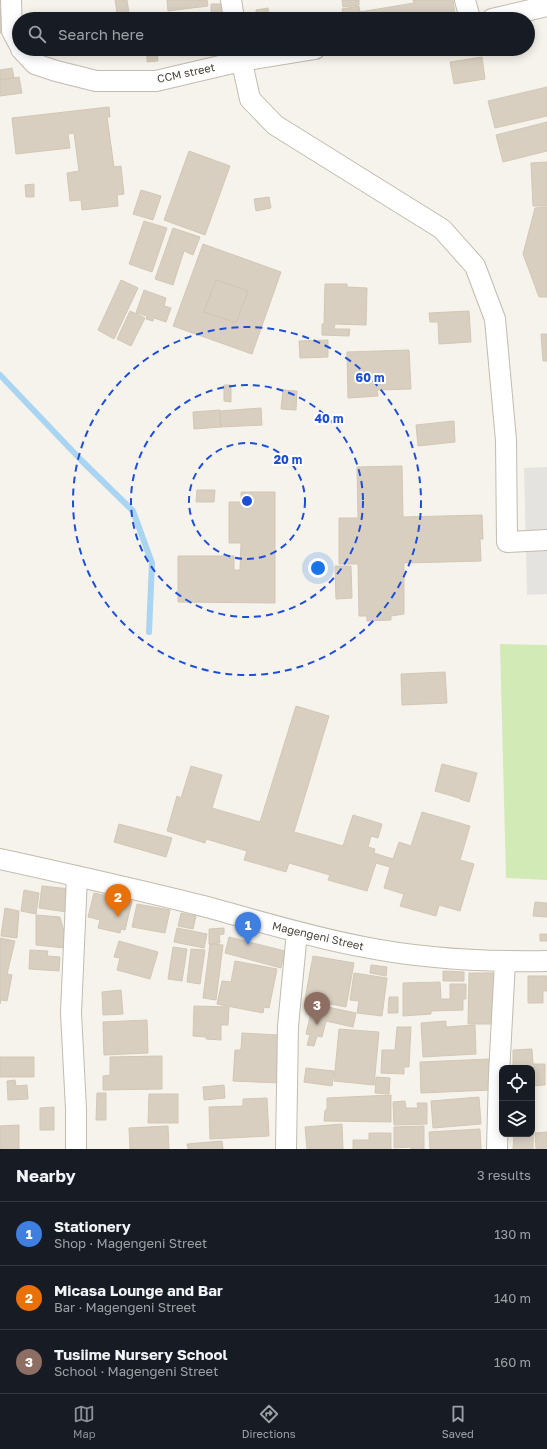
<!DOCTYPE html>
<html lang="en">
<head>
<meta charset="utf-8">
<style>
  :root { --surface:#171b24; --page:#242831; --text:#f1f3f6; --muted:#9ea1a6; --line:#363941; --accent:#8c9099 }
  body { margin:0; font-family:"Golos Text",sans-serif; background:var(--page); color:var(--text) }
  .controls { position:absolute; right:12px; bottom:12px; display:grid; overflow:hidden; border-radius:8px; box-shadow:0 2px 10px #0003 }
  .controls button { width:36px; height:36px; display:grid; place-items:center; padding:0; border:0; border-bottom:1px solid var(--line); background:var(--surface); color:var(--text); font:20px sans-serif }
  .you { position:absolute; left:318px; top:568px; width:14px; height:14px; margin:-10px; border:3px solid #fff; border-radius:50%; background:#1a73e8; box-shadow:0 0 0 6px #1a73e833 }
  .badge { display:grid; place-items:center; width:26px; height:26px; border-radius:50%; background:var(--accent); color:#fff; font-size:13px; font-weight:700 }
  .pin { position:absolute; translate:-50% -33px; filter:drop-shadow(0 1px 2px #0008) }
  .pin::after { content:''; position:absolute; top:21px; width:14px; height:12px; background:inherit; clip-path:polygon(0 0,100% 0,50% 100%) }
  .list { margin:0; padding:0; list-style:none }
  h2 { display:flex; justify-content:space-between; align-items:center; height:52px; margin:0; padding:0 16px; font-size:17px }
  h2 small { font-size:13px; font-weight:400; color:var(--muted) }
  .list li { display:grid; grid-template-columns:26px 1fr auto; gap:12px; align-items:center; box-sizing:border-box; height:64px; padding:0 16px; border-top:1px solid var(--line) }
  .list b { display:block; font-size:15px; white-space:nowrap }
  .list p { margin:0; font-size:13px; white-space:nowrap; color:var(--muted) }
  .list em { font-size:13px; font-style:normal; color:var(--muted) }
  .icon { flex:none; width:22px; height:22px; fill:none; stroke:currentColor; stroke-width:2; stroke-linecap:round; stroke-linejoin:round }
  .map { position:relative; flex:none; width:547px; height:1149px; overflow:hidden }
  .search { position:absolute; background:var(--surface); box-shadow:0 2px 10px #0003; left:12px; right:12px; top:12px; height:44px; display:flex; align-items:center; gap:10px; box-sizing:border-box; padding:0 14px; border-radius:22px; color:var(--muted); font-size:15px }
  .sheet { height:244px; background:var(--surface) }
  nav { display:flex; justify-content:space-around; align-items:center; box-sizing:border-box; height:56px; border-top:1px solid var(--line); background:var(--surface); font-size:11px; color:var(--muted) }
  nav a { display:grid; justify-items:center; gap:2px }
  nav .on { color:var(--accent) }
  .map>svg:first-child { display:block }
  .green { fill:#d2eab5 }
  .parking { fill:#e5e3e0 }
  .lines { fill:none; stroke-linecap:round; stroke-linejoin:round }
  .stream { stroke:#a9d4f2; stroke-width:6 }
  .building { fill:#d8cfc1; stroke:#d3c7b4; fill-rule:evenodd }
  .minor-casing { stroke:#c2bbae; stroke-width:22 }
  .minor { stroke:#fff; stroke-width:20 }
  .ring { fill:none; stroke:#1d4ed8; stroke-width:2; stroke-dasharray:7 5 }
  .labels { text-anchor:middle; stroke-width:4; stroke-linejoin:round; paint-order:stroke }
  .street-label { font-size:11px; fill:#4b4439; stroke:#fff }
  .centre { fill:#1d4ed8; stroke:#fff; stroke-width:2 }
  .ring-label { font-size:12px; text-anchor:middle; font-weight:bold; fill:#1d4ed8; stroke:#fff; stroke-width:4; stroke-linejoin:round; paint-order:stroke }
</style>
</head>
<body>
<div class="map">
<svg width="547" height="1149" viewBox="0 0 547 1149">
  <rect width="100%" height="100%" fill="#f6f3ec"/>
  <!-- green -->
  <path class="green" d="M500,644L547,645V880L506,878Z"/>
  <!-- parking -->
  <path class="parking" d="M547,467V594L527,595L524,468Z"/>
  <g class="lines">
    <!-- stream -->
    <path class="stream" d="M0,375L82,461L133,511L152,563L149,632"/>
  </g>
  <!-- building -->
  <path class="building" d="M115,0H127L130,19H118Z
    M167,0H207L208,6L168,11Z
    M342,0H359V5L343,7Z
    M413,0H453L455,14L427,19H344L342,9L359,6L360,12L414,3Z
    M211,4H224V14H211Z
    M0,8L3,33H0Z
    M268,8L269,16L279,14L280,19H257L256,10Z
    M217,14V19H208V15Z
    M157,49H194L157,52Z
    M209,49H217V54H209Z
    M157,53L158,61L147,62V55Z
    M482,57L485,79L454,84L450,62Z
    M12,68L14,78L0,80V70Z
    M19,77L22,93L0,96V80Z
    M547,87V116L495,128L488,101Z
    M109,107L110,117H107L114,167L121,166L124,194L117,195L118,206L82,210L81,200L70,201L67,173L79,171L74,133L68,134L70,148L16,154L12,118Z
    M547,122V151L503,162L496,135Z
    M189,151L230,166L205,235L164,220Z
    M547,162V206H533L531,163Z
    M34,184V197H26L25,185Z
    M141,190L161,196L153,220L133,214Z
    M269,197L271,208L256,211L254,199Z
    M547,207V297H539L523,254L535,208Z
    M144,221L167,228L152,272L129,264Z
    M173,228L200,237L193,255L184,251L173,285L155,279Z
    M203,244L281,272L252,354L173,326ZM216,280L248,291L236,323L204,312Z
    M121,280L138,288L114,339L98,330Z
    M216,280L248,291L236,323L204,312Z
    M325,284H347V287L367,288L366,325L335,324L334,329H350L349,336L322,335V324H324Z
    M144,290L166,298L164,306L171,308L166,322L154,318L153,321L146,319L147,316L136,313Z
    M130,311L145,318L131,346L117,339Z
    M469,311L471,342L439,344L438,322H430L429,313Z
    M541,334H547V361H543Z
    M328,340V357L300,358L299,341Z
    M409,350L411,389L377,390L378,396L348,398L347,352Z
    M224,385H231V402L224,401Z
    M283,390L297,391L296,410L281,409Z
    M261,408L262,425L221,427L220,411Z
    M220,410L221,427L194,429L193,412Z
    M454,421L455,442L418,446L416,425Z
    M402,466L403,517L482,515L483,539H480L481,561L404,563V614L391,616V620L367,621V616H359L358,564H339V518H358L357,467Z
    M197,490H215L214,502H196Z
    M241,492H275V603L178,602V556H234V570H240L241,543H229V502H241Z
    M335,566H351L352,598L336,599Z
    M445,672L447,703L402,705L401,674Z
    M296,706L329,716L294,832L343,846L353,815L382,824L378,838L371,836L368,847L375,849L374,853L393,859L399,842L411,846L422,812L470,826L460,860L474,864L460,911L439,905L436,916L400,906L404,894L384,888L390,867L376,863L367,891L328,880L330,875L289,863L286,872L244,860L247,851L206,839L205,843L167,831L177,796L181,798L191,766L222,775L212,808L260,822Z
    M442,764L477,773L469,802L460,799L459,798L435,791Z
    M119,824L172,838L166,857L114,842Z
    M42,886L70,889L67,912L39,908Z
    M24,890L39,893L36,914L21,911Z
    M94,893L132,901L125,930L121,929L120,933L98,928L100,920L88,917Z
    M535,902L547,903V917L533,916Z
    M137,904L170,910L165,933L132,927Z
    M5,908L19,911L17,938L1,936Z
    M181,913L196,916L193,929L178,926Z
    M36,915L60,917L66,939L65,948L36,945Z
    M177,928L207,934L204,948L174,942Z
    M224,928V934L219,935L220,943L209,944V929Z
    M540,934H547V941H540Z
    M229,937L285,951L281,968L225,953Z
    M0,938L15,941L7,974L12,975L7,1001L1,1000L0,1004Z
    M119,941L158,952L150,979L117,970L120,958L114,957Z
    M210,944L223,945L216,1000L203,998Z
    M173,947L187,949L182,981L168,979Z
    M191,949L205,950L200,984L187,982Z
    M30,950L48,951L47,956L60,957L59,971L29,969Z
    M313,956L354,963L346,1007L305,999Z
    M235,961L277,969L269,1008L264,1007L263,1013L217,1004L222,981L231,982Z
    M371,965L387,967L386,976L370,973Z
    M443,971L464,972V981H443Z
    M354,973L387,978L382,1016L357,1013L359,1001L350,1000Z
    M469,973H497L496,1024H468Z
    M528,976H547V991H543V1003H528Z
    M440,982L441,999H450V984H466V999H463V1010L431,1011V1014L403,1016V983Z
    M121,990L123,1014L103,1015L102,992Z
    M389,997H398V1013H388Z
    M313,1004L356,1013L353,1027L326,1021L322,1037L317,1036L314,1046L307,1045L310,1035L306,1034Z
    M194,1006L229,1007L228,1025H221V1040L206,1039V1037L193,1036Z
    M147,1020L148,1053L104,1055L103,1022Z
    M446,1021V1027L475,1025L476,1054L423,1057L421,1023Z
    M397,1027H411L409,1067H404V1074L381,1073L382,1050H395Z
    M339,1029L379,1032L374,1085L334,1081Z
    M242,1033L278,1035L277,1039H282L279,1083L233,1081L235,1050H241Z
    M532,1049L533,1064H545V1085L532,1086V1068H513V1050Z
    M162,1056V1089L103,1090V1076L110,1075V1057Z
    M0,1057H34V1077H0Z
    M490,1059L491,1090L421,1093L420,1062Z
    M306,1068L334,1071L332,1086L304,1082Z
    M376,1077L390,1078L389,1094L375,1093Z
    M15,1080L16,1086L27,1085L28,1099L8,1100L7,1081Z
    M224,1085L225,1098L204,1100L203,1087Z
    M97,1093H106V1120H96Z
    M149,1094H178V1123H148Z
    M391,1095V1122L324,1121L325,1110H327V1098Z
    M532,1096H534L533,1149H513L514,1134H532Z
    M479,1097L481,1124L433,1128L431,1101Z
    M267,1098L269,1136L210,1139L209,1107L243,1106V1099Z
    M405,1101L406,1108H418L417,1103H427V1124L394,1125L393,1102Z
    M54,1107V1130H40V1108Z
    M342,1124L343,1149H307L305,1127Z
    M19,1125V1149H0V1126Z
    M168,1126L169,1149H130L129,1128Z
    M424,1126V1149H411V1147L394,1148V1127Z
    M480,1129L481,1149H430L429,1132Z
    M547,1132V1148L536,1149L535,1133Z
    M369,1133H391V1149H353V1140H369Z
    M222,1141L223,1149H188L187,1144Z"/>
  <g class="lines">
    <!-- minor casing -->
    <g class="minor-casing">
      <path id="minor" d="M11,0L12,31L19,44
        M231,0L234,19
        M465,0L470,19
        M492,19L547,6
        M21,49L35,64L56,71L96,81H156L241,61L315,49
        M239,49L250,99L275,125L442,229L475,266L495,319L506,440L507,542L547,540
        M0,859C68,874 136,889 203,906C256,920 309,937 364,947C424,959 486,962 547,961
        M76,1149V1109L71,1013L77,876
        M286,1149L288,1026L297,932
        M497,1149L499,1074L505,962"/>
    </g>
    <!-- minor -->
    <use href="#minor" class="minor"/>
  </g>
  <!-- distance rings -->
  <g class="ring">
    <circle cx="247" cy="501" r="58"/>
    <circle cx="247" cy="501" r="116"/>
    <circle cx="247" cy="501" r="174"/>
  </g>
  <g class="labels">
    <!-- street labels -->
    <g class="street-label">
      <text transform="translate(186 73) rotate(-12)" y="4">CCM street</text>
      <text transform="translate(318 936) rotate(13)" y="4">Magengeni Street</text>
    </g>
  </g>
  <circle cx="247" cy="501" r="6" class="centre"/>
  <g class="ring-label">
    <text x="370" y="382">60 m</text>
    <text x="329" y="423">40 m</text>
    <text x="288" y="464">20 m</text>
  </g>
</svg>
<div class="controls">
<button><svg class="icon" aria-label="locate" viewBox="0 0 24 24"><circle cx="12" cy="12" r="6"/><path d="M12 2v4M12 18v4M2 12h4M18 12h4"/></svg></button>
<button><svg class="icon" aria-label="layers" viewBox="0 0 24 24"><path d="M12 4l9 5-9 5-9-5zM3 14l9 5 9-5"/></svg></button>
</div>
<div class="you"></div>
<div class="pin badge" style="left:248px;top:945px;background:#3f7fe0">1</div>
<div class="pin badge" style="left:118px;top:917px;background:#e8710a">2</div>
<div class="pin badge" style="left:317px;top:1025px;background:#8d6e63">3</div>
<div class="search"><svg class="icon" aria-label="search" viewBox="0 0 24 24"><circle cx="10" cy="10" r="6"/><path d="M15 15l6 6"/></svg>Search here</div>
</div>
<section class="sheet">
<h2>Nearby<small>3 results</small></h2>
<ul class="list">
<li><span class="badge" style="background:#3f7fe0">1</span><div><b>Stationery</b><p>Shop · Magengeni Street</p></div><em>130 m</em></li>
<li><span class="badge" style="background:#e8710a">2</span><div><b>Micasa Lounge and Bar</b><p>Bar · Magengeni Street</p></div><em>140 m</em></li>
<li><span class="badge" style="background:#8d6e63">3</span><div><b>Tusiime Nursery School</b><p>School · Magengeni Street</p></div><em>160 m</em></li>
</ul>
</section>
<nav>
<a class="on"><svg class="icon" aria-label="map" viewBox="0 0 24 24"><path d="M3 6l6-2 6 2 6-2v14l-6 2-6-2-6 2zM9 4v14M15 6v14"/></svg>Map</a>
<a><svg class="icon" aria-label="directions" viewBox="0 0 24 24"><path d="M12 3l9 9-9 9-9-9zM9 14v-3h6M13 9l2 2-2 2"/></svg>Directions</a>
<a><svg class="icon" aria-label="saved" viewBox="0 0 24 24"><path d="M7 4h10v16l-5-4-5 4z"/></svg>Saved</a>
</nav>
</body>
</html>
